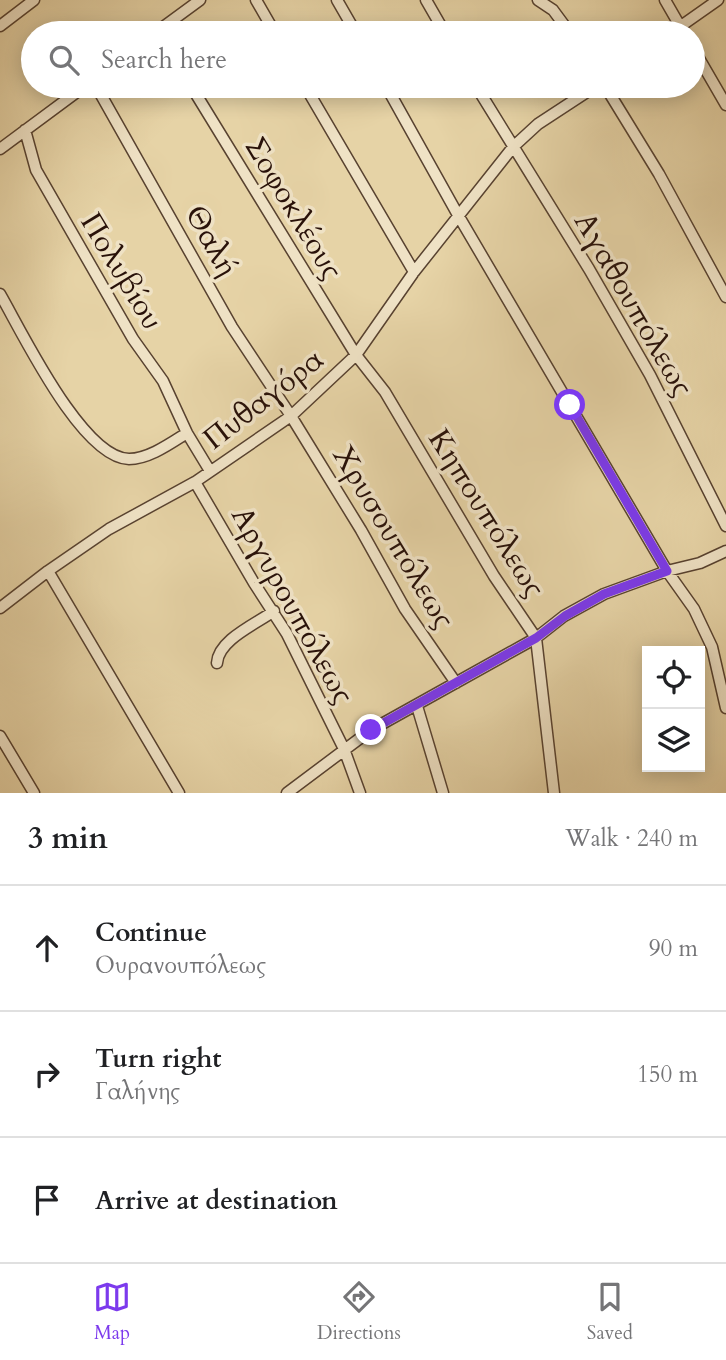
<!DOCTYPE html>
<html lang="en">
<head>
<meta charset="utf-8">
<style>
  :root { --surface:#fff; --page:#f2f2f2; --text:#202124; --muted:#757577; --line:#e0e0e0; --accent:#7c3aed }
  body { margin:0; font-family:Cardo,serif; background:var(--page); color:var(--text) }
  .controls { position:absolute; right:21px; bottom:21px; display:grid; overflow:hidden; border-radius:0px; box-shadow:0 4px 18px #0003 }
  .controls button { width:63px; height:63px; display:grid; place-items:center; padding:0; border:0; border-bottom:2px solid var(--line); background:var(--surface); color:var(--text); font:35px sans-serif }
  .stop { position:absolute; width:21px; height:21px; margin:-16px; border:5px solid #7c3aed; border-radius:50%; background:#fff }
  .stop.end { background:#7c3aed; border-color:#fff; box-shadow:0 2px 7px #0008 }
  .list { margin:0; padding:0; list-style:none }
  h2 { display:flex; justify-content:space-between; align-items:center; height:91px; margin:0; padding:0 28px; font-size:30px }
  h2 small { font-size:23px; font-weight:400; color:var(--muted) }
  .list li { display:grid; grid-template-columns:46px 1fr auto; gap:21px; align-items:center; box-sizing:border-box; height:126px; padding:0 28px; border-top:2px solid var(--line) }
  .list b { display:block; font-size:26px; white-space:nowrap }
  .list p { margin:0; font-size:23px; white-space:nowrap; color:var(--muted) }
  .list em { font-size:23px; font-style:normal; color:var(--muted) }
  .icon { flex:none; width:38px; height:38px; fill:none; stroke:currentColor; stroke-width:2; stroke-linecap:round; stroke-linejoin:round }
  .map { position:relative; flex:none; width:726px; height:793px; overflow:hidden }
  .search { position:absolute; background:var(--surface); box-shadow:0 4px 18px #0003; left:21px; right:21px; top:21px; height:77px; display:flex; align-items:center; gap:18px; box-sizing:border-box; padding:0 24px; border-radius:38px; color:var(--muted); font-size:26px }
  .sheet { height:469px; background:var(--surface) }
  nav { display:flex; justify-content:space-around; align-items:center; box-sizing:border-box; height:98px; border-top:2px solid var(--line); background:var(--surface); font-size:19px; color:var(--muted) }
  nav a { display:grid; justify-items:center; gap:4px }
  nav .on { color:var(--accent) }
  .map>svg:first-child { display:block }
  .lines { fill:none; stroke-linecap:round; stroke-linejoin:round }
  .minor-casing { stroke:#584230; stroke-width:13 }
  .minor { stroke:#efe2c5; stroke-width:10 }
  .route { stroke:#7c3aed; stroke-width:9 }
  .labels { text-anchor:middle; stroke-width:7; stroke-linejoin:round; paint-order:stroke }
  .street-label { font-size:30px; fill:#281109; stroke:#efe2c5 }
</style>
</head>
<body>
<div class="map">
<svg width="726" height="793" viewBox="0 0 726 793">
  <rect width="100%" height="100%" fill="#e6d3a6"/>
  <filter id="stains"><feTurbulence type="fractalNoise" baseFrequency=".00286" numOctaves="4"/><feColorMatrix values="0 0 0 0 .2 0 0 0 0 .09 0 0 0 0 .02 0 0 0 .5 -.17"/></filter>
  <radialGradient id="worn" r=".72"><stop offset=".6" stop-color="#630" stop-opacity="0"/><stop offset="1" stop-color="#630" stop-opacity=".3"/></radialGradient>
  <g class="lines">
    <!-- minor casing -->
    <g class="minor-casing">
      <path id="minor" d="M256,0L275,33
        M337,0L356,33
        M426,0L445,33
        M538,0L553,10L570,33
        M665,0L684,33
        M0,26L34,0
        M155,33L200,0
        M671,33L718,0
        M693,48L726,105
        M96,86L232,327L291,416L361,530L405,609L456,683
        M191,86L356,355L385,392L494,576L536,638L554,793
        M305,86L414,272
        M386,86L458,215L667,571L694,609L712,647L726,708
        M476,86L589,269L650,375L726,526
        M605,86L659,174L726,297
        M25,130L36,170L133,339L163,381L187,433L210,471
        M0,149L85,86
        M0,294C22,332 82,458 129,459C149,459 171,443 187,433
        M195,482L254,583L287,634L344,749L360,793
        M48,571L179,793
        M0,608L48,571L109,529L195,482L291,416L356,355L414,272L513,147L538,124L596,86
        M217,663C218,640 256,624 274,611
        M417,706L443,793
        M0,736L34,793
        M287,793L371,730L536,638L564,616L604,594L667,571L700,563L726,551"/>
    </g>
    <!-- minor -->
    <use href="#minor" class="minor"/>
  </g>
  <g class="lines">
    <!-- route -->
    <path class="route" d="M371,730L536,638L565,616L604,594L667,571L570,405"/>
  </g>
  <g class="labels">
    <!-- street labels -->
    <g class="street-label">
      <text transform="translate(294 208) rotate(59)" y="10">Σοφοκλέους</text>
      <text transform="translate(212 241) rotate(61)" y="10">Θαλή</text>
      <text transform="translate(122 271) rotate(59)" y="10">Πολυβίου</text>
      <text transform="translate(634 304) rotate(60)" y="10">Αγαθουπόλεως</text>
      <text transform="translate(263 399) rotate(-38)" y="10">Πυθαγόρα</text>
      <text transform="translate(487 513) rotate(58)" y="10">Κηπουπόλεως</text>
      <text transform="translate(394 537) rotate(59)" y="10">Χρυσουπόλεως</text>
      <text transform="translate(293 605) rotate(61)" y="10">Αργυρουπόλεως</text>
    </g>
  </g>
  <rect width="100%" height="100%" filter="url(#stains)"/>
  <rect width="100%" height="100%" fill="url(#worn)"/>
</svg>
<div class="controls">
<button><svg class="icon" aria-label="locate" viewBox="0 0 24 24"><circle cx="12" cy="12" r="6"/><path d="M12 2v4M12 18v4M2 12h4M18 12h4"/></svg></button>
<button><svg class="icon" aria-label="layers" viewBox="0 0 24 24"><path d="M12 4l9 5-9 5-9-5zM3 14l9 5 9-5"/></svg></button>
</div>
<div class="stop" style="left:570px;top:405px"></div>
<div class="stop end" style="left:371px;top:730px"></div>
<div class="search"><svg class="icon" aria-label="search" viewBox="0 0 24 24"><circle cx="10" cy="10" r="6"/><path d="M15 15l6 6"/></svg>Search here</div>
</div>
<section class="sheet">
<h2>3 min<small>Walk · 240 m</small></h2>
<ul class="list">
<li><svg class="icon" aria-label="ahead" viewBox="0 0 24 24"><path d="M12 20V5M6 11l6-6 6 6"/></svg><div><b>Continue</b><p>Ουρανουπόλεως</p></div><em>90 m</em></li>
<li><svg class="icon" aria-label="right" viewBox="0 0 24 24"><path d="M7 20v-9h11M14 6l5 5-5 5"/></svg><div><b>Turn right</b><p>Γαλήνης</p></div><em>150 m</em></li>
<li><svg class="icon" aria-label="arrive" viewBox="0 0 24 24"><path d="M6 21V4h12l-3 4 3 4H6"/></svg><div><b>Arrive at destination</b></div></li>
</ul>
</section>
<nav>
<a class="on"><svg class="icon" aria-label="map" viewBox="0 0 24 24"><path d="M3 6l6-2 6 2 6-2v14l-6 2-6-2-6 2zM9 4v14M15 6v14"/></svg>Map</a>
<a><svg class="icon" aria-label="directions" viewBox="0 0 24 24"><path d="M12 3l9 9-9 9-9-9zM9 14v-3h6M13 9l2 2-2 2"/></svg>Directions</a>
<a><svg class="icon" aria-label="saved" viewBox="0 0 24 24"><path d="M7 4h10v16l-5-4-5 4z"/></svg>Saved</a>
</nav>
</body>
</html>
